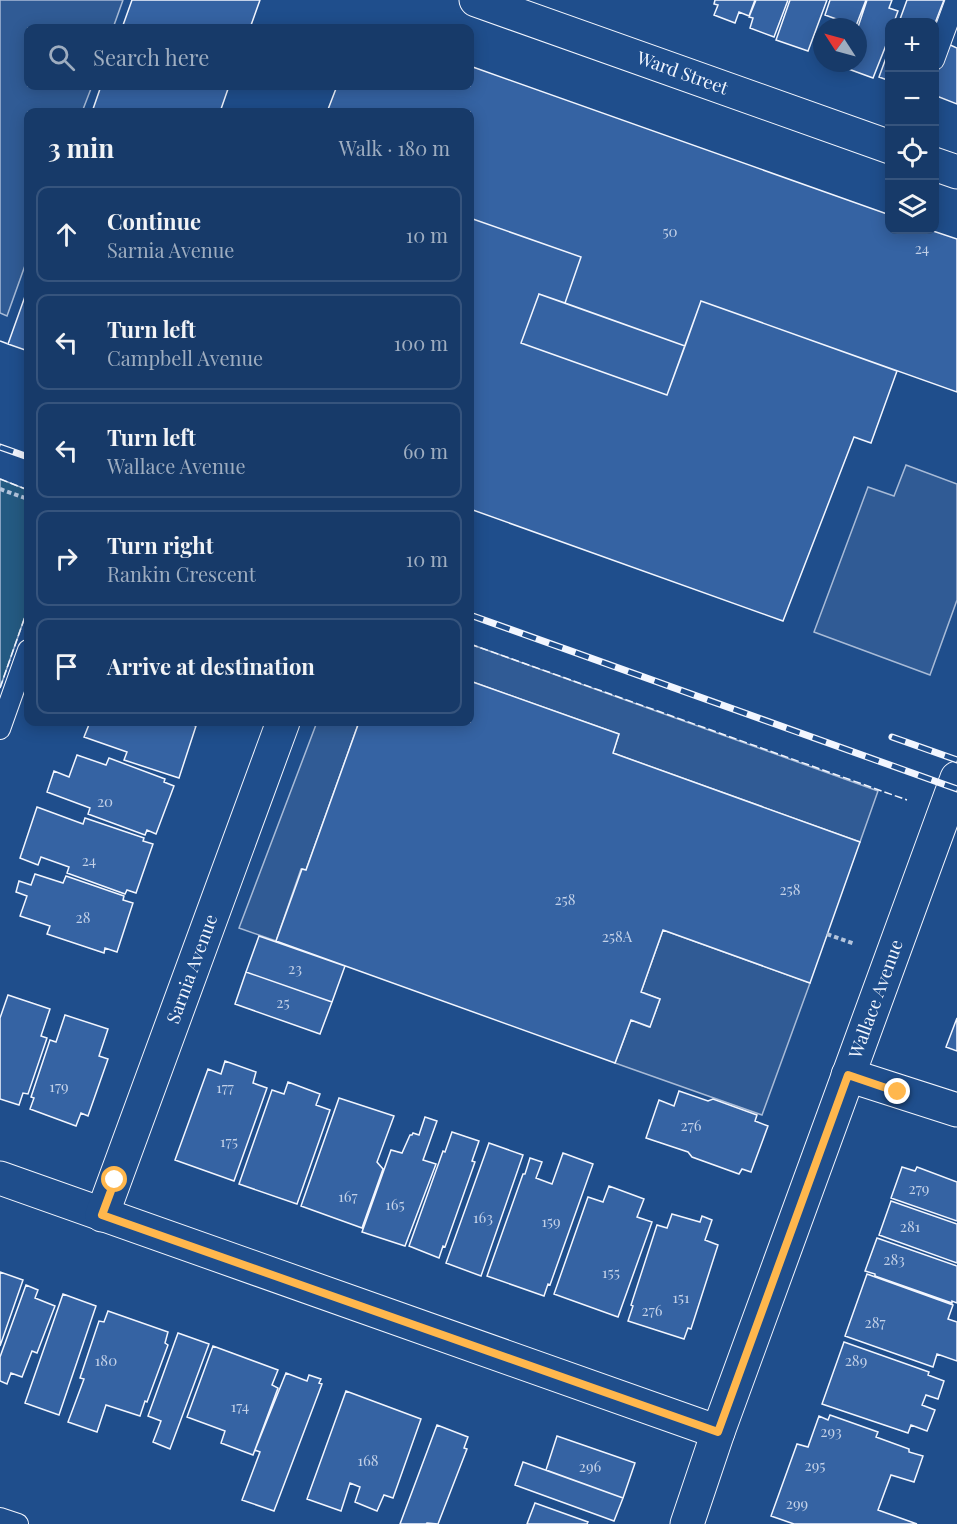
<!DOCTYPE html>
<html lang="en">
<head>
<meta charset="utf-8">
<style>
  :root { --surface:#173a69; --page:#244571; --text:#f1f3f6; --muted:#9eadc0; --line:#36547d }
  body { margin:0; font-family:"Playfair Display",serif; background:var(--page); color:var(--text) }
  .controls { position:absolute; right:18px; top:18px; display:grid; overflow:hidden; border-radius:12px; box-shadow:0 3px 15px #0003 }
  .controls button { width:54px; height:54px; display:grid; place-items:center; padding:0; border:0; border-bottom:2px solid var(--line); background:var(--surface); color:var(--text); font:30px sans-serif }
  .compass { position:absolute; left:813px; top:18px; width:54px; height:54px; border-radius:50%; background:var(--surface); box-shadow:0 3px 15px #0003; rotate:306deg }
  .stop { position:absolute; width:18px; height:18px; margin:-14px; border:4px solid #ffb74d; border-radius:50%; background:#fff }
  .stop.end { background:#ffb74d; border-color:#fff; box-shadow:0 2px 6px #0008 }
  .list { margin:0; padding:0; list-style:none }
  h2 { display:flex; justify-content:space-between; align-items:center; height:78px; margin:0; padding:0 24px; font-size:26px }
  h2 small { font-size:20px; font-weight:400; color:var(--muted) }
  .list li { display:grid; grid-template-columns:39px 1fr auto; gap:18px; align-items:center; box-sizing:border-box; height:96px; margin:0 12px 12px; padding:0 12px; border:2px solid var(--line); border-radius:12px }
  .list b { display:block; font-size:22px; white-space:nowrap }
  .list p { margin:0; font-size:20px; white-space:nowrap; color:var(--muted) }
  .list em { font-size:20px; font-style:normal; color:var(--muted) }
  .icon { flex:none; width:33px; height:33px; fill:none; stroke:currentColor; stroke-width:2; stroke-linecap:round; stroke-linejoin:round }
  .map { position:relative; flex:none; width:957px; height:1524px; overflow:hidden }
  .search { position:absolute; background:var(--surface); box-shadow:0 3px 15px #0003; left:24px; top:24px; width:450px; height:66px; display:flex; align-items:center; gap:15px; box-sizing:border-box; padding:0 21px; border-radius:12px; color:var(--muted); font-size:22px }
  .panel { position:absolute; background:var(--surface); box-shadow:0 3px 15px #0003; left:24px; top:108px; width:450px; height:618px; border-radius:12px }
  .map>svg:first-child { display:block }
  .green { fill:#245a82; stroke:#a8bbd7; stroke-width:1.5 }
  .parking { fill:#305b95; stroke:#a8bbd7; stroke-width:1.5 }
  .building { fill:#3563a3; stroke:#f2f6ff; stroke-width:1.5 }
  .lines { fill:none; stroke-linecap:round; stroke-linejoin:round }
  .service-casing { stroke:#f2f6ff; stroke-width:22 }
  .minor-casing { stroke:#f2f6ff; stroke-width:35 }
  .path { stroke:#b3c4dc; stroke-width:4; stroke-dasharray:4.5 3; stroke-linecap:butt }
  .service { stroke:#1f4e8c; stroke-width:20 }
  .minor { stroke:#1f4e8c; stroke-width:33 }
  .rail-casing { stroke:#f2f6ff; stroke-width:7 }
  .rail { stroke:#1f4e8c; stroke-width:4.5; stroke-dasharray:14; stroke-linecap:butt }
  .fence { stroke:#f2f6ff; stroke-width:1.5; stroke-dasharray:8 3; stroke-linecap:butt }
  .route { stroke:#ffb74d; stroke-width:8 }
  .labels { text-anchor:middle; stroke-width:4.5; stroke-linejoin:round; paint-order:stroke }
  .number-label { font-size:15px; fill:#c3d1e8 }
  .street-label { font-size:18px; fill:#f2f6ff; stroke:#1f4e8c }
</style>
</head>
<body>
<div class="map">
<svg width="957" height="1524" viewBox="0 0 957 1524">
  <rect width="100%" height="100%" fill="#1f4e8c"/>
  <!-- green -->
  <path class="green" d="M0,479L28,490V608L0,688Z"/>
  <!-- parking -->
  <path class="parking" d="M0,0H123L113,28H28V86H92L82,112H28V257L7,316L0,313Z
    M906,465L957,484V600L930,675L814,632L868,487L894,496Z
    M470,644L878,791L860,842L613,753L619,734L470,681Z
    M317,722H359L306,870L301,869L276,941L239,928Z
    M663,930L810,983L762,1115L615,1063L631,1020L649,1027L655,1013L660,999L641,992Z"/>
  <!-- building -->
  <path class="building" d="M132,0H260L250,28H122Z
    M715,0H755L749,16L739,12L735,23L714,15L718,5L714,4Z
    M756,0H788L774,37L750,28L753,18L749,17Z
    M790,0H827L808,51L776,40Z
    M830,0H866L856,26L825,15Z
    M867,0H892L889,8L898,11L894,22H890V35L873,78L843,67L845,63H858V27Z
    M907,0H944L934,26V22H899Z
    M948,44L957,48V104L934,95V80Z
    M890,47V81L879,77Z
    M470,66L890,215V230H930L957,239V392L701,301L685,346L565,303L581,257L470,218V112H327L337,86H470Z
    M101,86H229L220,112H92Z
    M470,218L581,257L565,303L539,294L521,343L667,395L701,301L897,371L871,443L854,437L783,621L470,509Z
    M28,288V351L8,344Z
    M539,294L685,346L667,395L521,343Z
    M470,681L619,734L613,753L860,842L810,983L663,930L641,992L660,999L650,1027L631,1020L615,1063L276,941L302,869L306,870L359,722H470Z
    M90,722H184L196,726L179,778L124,760L127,752L84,737Z
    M77,755L106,765L109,758L165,779L164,782L174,786L156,834L147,830L145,835L88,814L90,808L47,792L54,771L69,777Z
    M37,807L83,824L85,818L144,838L143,841L153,844L136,893L127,890L125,894L67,873L69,867L41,857L38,865L20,858Z
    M35,874L63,883L66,876L124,896L123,900L133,903L117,952L105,948L104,953L47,934L50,926L20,916L27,896L16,892L19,881L31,885Z
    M259,936L345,966L332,1002L246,972Z
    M246,972L332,1002L320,1034L235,1004Z
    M8,995L50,1009L41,1036L47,1038L28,1094L23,1093L19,1105L0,1099V1018Z
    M65,1015L108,1029L99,1056L108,1059L88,1116L81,1113L76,1126L30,1109L34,1098L31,1097L50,1040L56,1042Z
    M957,1018V1051L946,1047Z
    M225,1061L256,1072L253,1083L267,1088L234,1181L175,1160L208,1069L221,1074Z
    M288,1082L320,1094L316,1105L330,1110L297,1204L239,1184L272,1090L284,1094Z
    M679,1091L708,1101L713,1099L757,1115L755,1121L768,1126L751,1172L742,1169L739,1174L692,1157L688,1152L646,1138L659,1100L674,1106Z
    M339,1098L394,1116L377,1162L383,1169L362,1228L301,1206Z
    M425,1117L437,1121L423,1160L436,1164L405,1246L362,1232L391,1150L402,1153L410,1135H412L413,1133L419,1135Z
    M452,1132L479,1141L472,1161L475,1162L445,1247L443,1246L439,1258L409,1246L443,1151L445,1152Z
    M489,1143L523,1155L481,1276L446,1263Z
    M563,1153L593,1164L550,1285L548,1284L544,1296L487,1276L523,1174H525L530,1158L542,1162L536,1178L552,1184Z
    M902,1167L915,1171L917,1167L957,1182V1221L891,1198Z
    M609,1186L644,1199L637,1217L652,1222L618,1317L554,1294L588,1197L603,1202Z
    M891,1201L957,1224V1263L879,1235Z
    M672,1214L700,1222L702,1216L712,1220L705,1240L718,1245L691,1329L688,1328L684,1339L628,1321L633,1306L631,1305L657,1225L667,1228Z
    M877,1238L957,1266V1303L952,1301V1303L875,1276V1274L865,1271Z
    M0,1272L23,1280L0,1346Z
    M867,1274L953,1305L948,1319L957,1322V1361L937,1354L933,1367L845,1336Z
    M26,1285L38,1290L35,1298L55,1306L37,1353L32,1351L22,1377L11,1373L7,1384L0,1381V1357Z
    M63,1294L96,1306L59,1415L25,1403Z
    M108,1311L168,1332L165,1343L168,1345L147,1402L145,1401L140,1416L106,1405L97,1432L68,1422L84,1379L80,1378L99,1321L104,1322Z
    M178,1333L209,1344L170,1449L153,1442L161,1421L148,1416Z
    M844,1342L929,1372L928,1375L944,1381L938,1399L926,1395L922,1405L935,1410L927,1431L911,1425L908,1433L822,1404Z
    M213,1346L278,1370L272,1385L278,1388L253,1455L221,1443L225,1431L187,1417Z
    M286,1373L307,1381L309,1375L321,1379L319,1383L322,1384L274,1511L242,1500L260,1452L255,1450Z
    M346,1391L421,1419L393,1498L384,1495L377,1511L355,1502L360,1487L350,1483L341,1511L307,1499Z
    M830,1415L878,1432L876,1437L909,1449V1452L923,1456L914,1482L891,1475L878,1510L917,1524H794L771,1516L797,1444L808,1447L819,1416L828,1420Z
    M437,1425L468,1437L464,1448L467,1449L438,1524L427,1523L426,1524H400Z
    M557,1436L635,1463L623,1498L546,1470Z
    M523,1462L623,1498L614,1521L515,1485Z
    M535,1503L588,1522L587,1524H527Z"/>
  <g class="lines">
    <!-- service casing -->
    <g class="service-casing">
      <path id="service" d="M934,60L956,0
        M0,729L28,650
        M0,1518L18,1524"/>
    </g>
    <!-- minor casing -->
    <g class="minor-casing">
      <g id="minor">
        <path id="s1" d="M476,0L890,147"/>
        <path d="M934,164L957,172"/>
        <path d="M848,1075L957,1110"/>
        <path d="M0,1178L718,1432"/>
        <path id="s2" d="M102,1215L283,722"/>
        <path id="s3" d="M687,1524L718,1432L957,778"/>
      </g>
    </g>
    <!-- path -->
    <path class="path" d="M0,489L28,499
      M827,934L855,944"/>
    <!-- service -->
    <use href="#service" class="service"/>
    <!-- minor -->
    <use href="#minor" class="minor"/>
    <!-- rail casing -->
    <g class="rail-casing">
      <path id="rail" d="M0,447L28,457
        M470,615L957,789
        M892,737L957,760"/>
    </g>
    <!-- rail -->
    <use href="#rail" class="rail"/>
    <!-- fence -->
    <path class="fence" d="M0,341L8,344
      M0,479L28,490
      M470,644L907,800
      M0,688L28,608"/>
  </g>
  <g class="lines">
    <!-- route -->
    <path class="route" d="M115,1180L102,1215L718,1432L848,1075L898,1092"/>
  </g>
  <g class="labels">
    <!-- number labels -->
    <g class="number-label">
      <text x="670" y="237">50</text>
      <text x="922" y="254">24</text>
      <text x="105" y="807">20</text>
      <text x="89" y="866">24</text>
      <text x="790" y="895">258</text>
      <text x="565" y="905">258</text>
      <text x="83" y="923">28</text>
      <text x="617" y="942">258A</text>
      <text x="295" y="974">23</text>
      <text x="283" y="1008">25</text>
      <text x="59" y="1092">179</text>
      <text x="225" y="1093">177</text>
      <text x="691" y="1131">276</text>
      <text x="229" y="1147">175</text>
      <text x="919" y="1194">279</text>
      <text x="348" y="1202">167</text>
      <text x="395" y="1210">165</text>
      <text x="483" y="1223">163</text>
      <text x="551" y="1227">159</text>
      <text x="910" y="1232">281</text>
      <text x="894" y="1265">283</text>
      <text x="611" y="1278">155</text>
      <text x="681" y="1303">151</text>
      <text x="652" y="1316">276</text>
      <text x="875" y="1328">287</text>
      <text x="106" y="1366">180</text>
      <text x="856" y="1366">289</text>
      <text x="240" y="1412">174</text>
      <text x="831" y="1437">293</text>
      <text x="368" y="1466">168</text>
      <text x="815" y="1471">295</text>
      <text x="590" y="1472">296</text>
      <text x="797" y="1509">299</text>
    </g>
    <!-- street labels -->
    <g class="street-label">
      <text dy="6" stroke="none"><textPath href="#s1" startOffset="219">Ward Street</textPath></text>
      <text dy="6" stroke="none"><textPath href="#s2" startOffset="262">Sarnia Avenue</textPath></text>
      <text dy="6" stroke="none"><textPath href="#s3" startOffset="558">Wallace Avenue</textPath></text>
    </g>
  </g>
</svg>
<div class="controls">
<button>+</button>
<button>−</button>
<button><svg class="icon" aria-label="locate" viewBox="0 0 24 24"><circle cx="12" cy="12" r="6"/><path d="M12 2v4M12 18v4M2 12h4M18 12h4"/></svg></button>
<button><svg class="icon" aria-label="layers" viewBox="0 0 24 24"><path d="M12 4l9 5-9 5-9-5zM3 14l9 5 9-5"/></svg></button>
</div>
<svg class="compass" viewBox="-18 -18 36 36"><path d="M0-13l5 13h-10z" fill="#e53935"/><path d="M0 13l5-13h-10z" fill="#9eadc0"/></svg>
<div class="stop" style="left:115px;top:1180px"></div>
<div class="stop end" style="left:898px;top:1092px"></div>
<div class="search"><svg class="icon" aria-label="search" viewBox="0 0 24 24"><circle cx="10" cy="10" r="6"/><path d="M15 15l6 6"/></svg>Search here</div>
<section class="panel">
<h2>3 min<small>Walk · 180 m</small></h2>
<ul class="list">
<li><svg class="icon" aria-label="ahead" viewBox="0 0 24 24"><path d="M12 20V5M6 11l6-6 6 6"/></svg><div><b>Continue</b><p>Sarnia Avenue</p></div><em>10 m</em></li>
<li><svg class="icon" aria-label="left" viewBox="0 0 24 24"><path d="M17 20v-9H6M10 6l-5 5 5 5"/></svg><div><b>Turn left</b><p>Campbell Avenue</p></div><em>100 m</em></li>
<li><svg class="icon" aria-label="left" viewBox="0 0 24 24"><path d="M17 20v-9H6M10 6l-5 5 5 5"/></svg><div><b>Turn left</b><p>Wallace Avenue</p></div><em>60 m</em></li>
<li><svg class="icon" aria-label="right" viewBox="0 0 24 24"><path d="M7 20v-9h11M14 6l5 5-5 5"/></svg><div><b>Turn right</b><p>Rankin Crescent</p></div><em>10 m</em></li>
<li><svg class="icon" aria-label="arrive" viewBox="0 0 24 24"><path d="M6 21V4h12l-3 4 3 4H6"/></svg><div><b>Arrive at destination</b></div></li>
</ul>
</section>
</div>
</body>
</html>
